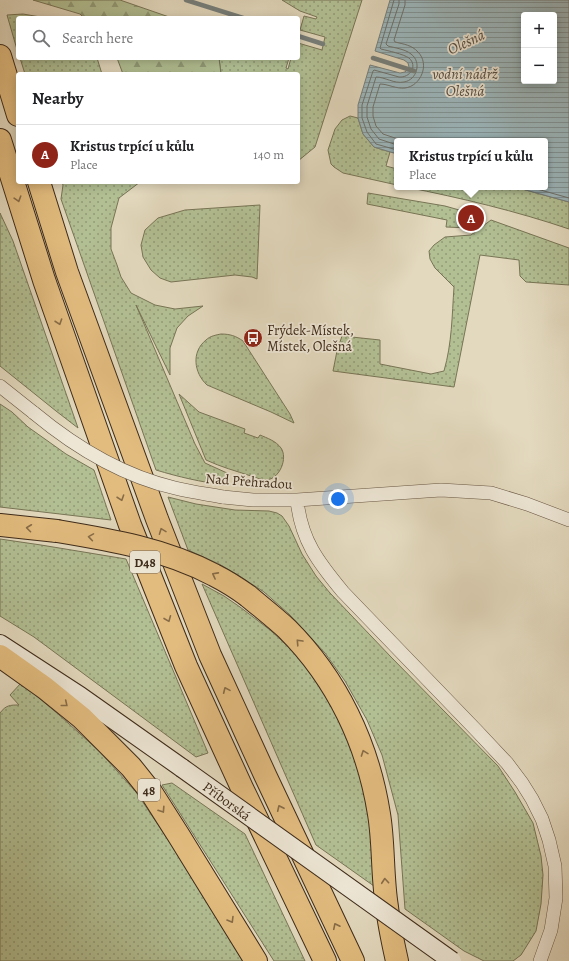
<!DOCTYPE html>
<html lang="en">
<head>
<meta charset="utf-8">
<style>
  :root { --surface:#fff; --page:#f6f6f6; --text:#202124; --muted:#757577; --line:#e0e0e0; --accent:#8f2418 }
  body { margin:0; font-family:Alegreya,serif; background:var(--page); color:var(--text) }
  .controls { position:absolute; right:12px; top:12px; display:grid; overflow:hidden; border-radius:4px; box-shadow:0 2px 10px #0003 }
  .controls button { width:36px; height:36px; display:grid; place-items:center; padding:0; border:0; border-bottom:1px solid var(--line); background:var(--surface); color:var(--text); font:20px sans-serif }
  .you { position:absolute; left:338px; top:499px; width:14px; height:14px; margin:-10px; border:3px solid #fff; border-radius:50%; background:#1a73e8; box-shadow:0 0 0 6px #1a73e833 }
  .badge { display:grid; place-items:center; width:26px; height:26px; border-radius:50%; background:var(--accent); color:#fff; font-size:13px; font-weight:700 }
  .pin { position:absolute; translate:-50% -50%; border:2px solid #fff; box-shadow:0 1px 4px #0006 }
  .popup { position:absolute; left:394px; top:138px; width:154px; height:52px; box-sizing:border-box; display:grid; place-content:center; border-radius:4px; background:var(--surface); filter:drop-shadow(0 1px 3px #0005); font-size:13px; white-space:nowrap; color:var(--muted) }
  .popup b { font-size:15px; color:var(--text) }
  .popup::after { content:''; position:absolute; left:50%; top:100%; margin-left:-8px; border:8px solid transparent; border-top-color:var(--surface) }
  .list { margin:0; padding:0; list-style:none }
  h2 { display:flex; justify-content:space-between; align-items:center; height:52px; margin:0; padding:0 16px; font-size:17px }
  h2 small { font-size:13px; font-weight:400; color:var(--muted) }
  .list li { display:grid; grid-template-columns:26px 1fr auto; gap:12px; align-items:center; box-sizing:border-box; height:60px; padding:0 16px; border-top:1px solid var(--line) }
  .list b { display:block; font-size:15px; white-space:nowrap }
  .list p { margin:0; font-size:13px; white-space:nowrap; color:var(--muted) }
  .list em { font-size:13px; font-style:normal; color:var(--muted) }
  .icon { flex:none; width:22px; height:22px; fill:none; stroke:currentColor; stroke-width:2; stroke-linecap:round; stroke-linejoin:round }
  .map { position:relative; flex:none; width:569px; height:961px; overflow:hidden }
  .search { position:absolute; background:var(--surface); box-shadow:0 2px 10px #0003; left:16px; top:16px; width:284px; height:44px; display:flex; align-items:center; gap:10px; box-sizing:border-box; padding:0 14px; border-radius:4px; color:var(--muted); font-size:15px }
  .panel { position:absolute; background:var(--surface); box-shadow:0 2px 10px #0003; left:16px; top:72px; width:284px; height:112px; border-radius:4px }
  .map>svg:first-child { display:block }
  .grass { fill:url(#grass-dots); stroke:#787556 }
  .forest { fill:url(#forest-firs); stroke:#787556 }
  .water { fill:url(#water-rules); stroke:#767f7c; fill-rule:evenodd }
  .lines { fill:none; stroke-linecap:round; stroke-linejoin:round }
  .shore { stroke:#6d716c; stroke-width:1 }
  .stream { stroke:#767f7c; stroke-width:4.5 }
  .minor-casing { stroke:#675643; stroke-width:14 }
  .secondary-casing { stroke:#3e2b1a; stroke-width:20 }
  .motorway-casing { stroke:#3e2b1a; stroke-width:24 }
  .minor { stroke:#ede6d5; stroke-width:13 }
  .secondary { stroke:#ede6d5; stroke-width:18 }
  .motorway { stroke:#e2bc7f; stroke-width:22 }
  .minor-bridge-casing { stroke:#675643; stroke-width:14; stroke-linecap:butt }
  .secondary-bridge-casing { stroke:#3e2b1a; stroke-width:20; stroke-linecap:butt }
  .motorway-bridge-casing { stroke:#3e2b1a; stroke-width:24; stroke-linecap:butt }
  .minor-bridge { stroke:#ede6d5; stroke-width:13 }
  .secondary-bridge { stroke:#ede6d5; stroke-width:18 }
  .motorway-bridge { stroke:#e2bc7f; stroke-width:22 }
  .oneway { stroke:#886c47 }
  .labels { text-anchor:middle; stroke-width:3.5; stroke-linejoin:round; paint-order:stroke }
  .shield { fill:#ede6d5; stroke:#726352; stroke-width:1 }
  .shield-label { font-size:13px; font-weight:bold; fill:#3e2b1a }
  .poi-label { font-size:14px; fill:#3e2b1a; stroke:#ede6d5; text-anchor:start }
  .street-label { font-size:14px; fill:#3e2b1a; stroke:#ede6d5 }
  .water-label { font-size:15px; font-style:italic; fill:#564e43; stroke:#ede6d5 }
</style>
</head>
<body>
<div class="map">
<svg width="569" height="961" viewBox="0 0 569 961">
  <defs>
    <pattern id="grass-dots" width="8" height="8" patternUnits="userSpaceOnUse"><rect width="8" height="8" fill="#b2bf93"/><path d="M2 2h.1M6 6h.1" fill="none" stroke="#929b77" stroke-width="1.8" stroke-linecap="round"/></pattern>
    <pattern id="forest-firs" width="22" height="20" patternUnits="userSpaceOnUse"><rect width="22" height="20" fill="#b2bf93"/><path d="M5 1l3.5 6h-7zM16 11l3.5 6h-7z" fill="#929b77"/></pattern>
    <pattern id="water-rules" width="6" height="5" patternUnits="userSpaceOnUse"><rect width="6" height="5" fill="#9cb7bd"/><path d="M0 2.5h6" fill="none" stroke="#819599"/></pattern>
  </defs>
  <rect width="100%" height="100%" fill="#e3d9be"/>
  <filter id="stains"><feTurbulence type="fractalNoise" baseFrequency=".005" numOctaves="4"/><feColorMatrix values="0 0 0 0 .2 0 0 0 0 .09 0 0 0 0 .02 0 0 0 .5 -.17"/></filter>
  <radialGradient id="worn" r=".72"><stop offset=".6" stop-color="#630" stop-opacity="0"/><stop offset="1" stop-color="#630" stop-opacity=".3"/></radialGradient>
  <!-- grass -->
  <path class="grass" d="M282,0H362L315,147L298,161V74H221L219,58H289L286,68L288,69L291,58H298V43L322,50L325,37L300,30L304,16L316,19L317,17L300,11Z
    M23,14L46,18H18V53L7,15Z
    M20,58H97L102,74H25Z
    M350,116L358,118L363,134L374,147L390,152L386,166L397,169V185L343,173L334,167L331,164L328,150L335,129L342,120Z
    M62,182H140L119,198L111,228V249L117,265L121,277L131,293L155,305L175,309L203,306L188,316L177,328L170,348V375L136,305L195,444L205,463L227,473L225,485C201,482 179,477 156,470L61,199L63,185Z
    M406,187H515L569,202V229C516,211 461,198 406,187Z
    M368,193L445,206L484,217L470,228L446,227L447,220L367,204Z
    M260,205L257,279L252,277L235,275L171,282L160,278L151,270L143,257L141,245L145,230L158,218L185,210Z
    M0,213L13,241L78,428L56,411L0,366Z
    M491,220L569,248V285L526,282L520,276L519,260L480,255L454,387L333,371L337,351L342,336L380,340V364L431,374L444,371C452,343 452,316 454,287L435,268L430,259L429,251L434,245L445,237L471,235Z
    M221,334C230,334 236,336 243,341L290,414L294,423L271,412L207,385C194,373 191,352 206,340C210,336 216,335 221,334Z
    M179,394L199,412L245,429L244,433L258,438L260,435C267,438 276,441 281,448C288,458 280,479 266,480C261,480 255,477 251,476C236,471 221,467 206,460Z
    M0,404L12,412L28,427L66,454L94,470L111,520L0,507Z
    M168,497L196,504L235,510L269,511L277,513L282,516L289,526L302,554L316,576L330,593L391,657L498,766L515,792L533,823L541,856L543,875L541,904L536,931L521,955L513,961H484L464,951L405,909L398,815L382,755L367,720L345,681L325,653L289,614L264,592L238,575L219,564L188,550Z
    M0,539L41,545L126,559L208,753L196,757L34,637L0,616Z
    M202,584L224,596L240,607L270,630L290,648L318,681L337,713L357,756L374,815L381,891L316,845Z
    M21,683L58,714L99,751L136,792L187,868L244,961H0V713C6,705 10,705 19,705L10,695Z
    M172,783L245,834L305,961H274L162,785Z"/>
  <!-- forest -->
  <path class="forest" d="M33,0H120L172,18H84L80,14Z
    M117,58H219L221,74H123Z"/>
  <!-- water -->
  <path class="water" d="M390,0H569V202L515,187H545V141H397V154L374,147L363,134L358,118V105L370,65L400,73L405,72L409,67L408,63L404,60L375,51ZM524,15H554V81H524Z"/>
  <g class="lines">
    <!-- shore -->
    <path class="shore" d="M394,0L380,48L381,49C389,51 403,54 409,58C418,66 410,78 399,77L374,70L373,71L362,105V118L367,132L376,144L397,150
      M404,141L383,134L376,126L373,116V107L380,84C388,84 396,89 405,88C421,86 430,64 418,52C412,45 403,44 395,42L394,40L405,5V0
      M397,145L379,139L371,129L367,117V106L376,77C385,77 394,84 404,82C417,80 422,62 411,54C405,49 395,48 388,46L386,44L399,4V0
      M530,187L569,198"/>
    <!-- stream -->
    <path class="stream" d="M186,0L243,18
      M298,36L323,44
      M373,58L414,71"/>
    <!-- minor casing -->
    <g class="minor-casing">
      <path id="minor" d="M0,386L34,413
        M223,497L253,500H297L441,490L491,493L527,504L569,520
        M297,500C301,540 318,562 343,592L477,731L507,763L522,783L532,799L542,819L549,840L555,866L556,898L551,930L540,961"/>
    </g>
    <!-- secondary casing -->
    <g class="secondary-casing">
      <path id="secondary" d="M0,644L80,696L182,768"/>
    </g>
    <!-- motorway casing -->
    <g class="motorway-casing">
      <path id="motorway" d="M0,56L18,115
        M0,140L44,280L130,525L186,666L242,788L325,961
        M39,182L67,272L157,519L210,655L266,777L353,961
        M0,525L57,531
        M248,596C261,607 274,617 287,629C337,679 368,744 379,814C384,844 382,876 387,907C389,925 393,943 397,961
        M0,656L45,688L82,718L131,767L151,792L179,836L256,961"/>
    </g>
    <!-- minor -->
    <use href="#minor" class="minor"/>
    <!-- secondary -->
    <use href="#secondary" class="secondary"/>
    <!-- motorway -->
    <use href="#motorway" class="motorway"/>
    <!-- minor-bridge casing -->
    <g class="minor-bridge-casing">
      <path id="minor-bridge" d="M34,413C75,447 123,476 175,488C191,492 207,494 223,497"/>
    </g>
    <!-- secondary-bridge casing -->
    <g class="secondary-bridge-casing">
      <path id="secondary-bridge" d="M182,768L452,961"/>
    </g>
    <!-- motorway-bridge casing -->
    <g class="motorway-bridge-casing">
      <path id="motorway-bridge" d="M57,531C111,540 165,549 214,575C226,581 237,588 248,596"/>
    </g>
    <!-- minor-bridge -->
    <use href="#minor-bridge" class="minor-bridge"/>
    <!-- secondary-bridge -->
    <use href="#secondary-bridge" class="secondary-bridge"/>
    <!-- motorway-bridge -->
    <use href="#motorway-bridge" class="motorway-bridge"/>
  </g>
  <!-- one-way arrows -->
  <defs><path id="oneway-chevron" d="M-2-3.5L2.5 0L-2 3.5" fill="none" stroke-width="1.6" stroke-linecap="round" stroke-linejoin="round"/></defs>
  <g class="oneway">
    <use href="#oneway-chevron" transform="translate(18 199) rotate(73)"/>
    <use href="#oneway-chevron" transform="translate(59 322) rotate(71)"/>
    <use href="#oneway-chevron" transform="translate(121 498) rotate(71)"/>
    <use href="#oneway-chevron" transform="translate(29 528) rotate(-173)"/>
    <use href="#oneway-chevron" transform="translate(162 531) rotate(-111)"/>
    <use href="#oneway-chevron" transform="translate(91 537) rotate(-171)"/>
    <use href="#oneway-chevron" transform="translate(215 575) rotate(-152)"/>
    <use href="#oneway-chevron" transform="translate(168 619) rotate(68)"/>
    <use href="#oneway-chevron" transform="translate(299 642) rotate(-133)"/>
    <use href="#oneway-chevron" transform="translate(226 690) rotate(-114)"/>
    <use href="#oneway-chevron" transform="translate(65 704) rotate(39)"/>
    <use href="#oneway-chevron" transform="translate(364 753) rotate(-110)"/>
    <use href="#oneway-chevron" transform="translate(280 808) rotate(-115)"/>
    <use href="#oneway-chevron" transform="translate(162 810) rotate(57)"/>
    <use href="#oneway-chevron" transform="translate(385 881) rotate(-95)"/>
    <use href="#oneway-chevron" transform="translate(231 920) rotate(59)"/>
    <use href="#oneway-chevron" transform="translate(336 926) rotate(-116)"/>
  </g>
  <!-- icons -->
  <defs>
    <g id="bus-disc" transform="scale(1)"><circle r="9.5" fill="#8f2418" stroke="#ede6d5"/><path d="M-5-6H5V4H4V6H2V4H-2V6H-4V4H-5ZM-3.5-4V0h7V-4ZM-3.5 1.2v1.5H-2V1.2ZM2 1.2v1.5H3.5V1.2Z" fill="#fff"/></g>
  </defs>
  <g fill-rule="evenodd">
    <use href="#bus-disc" x="253" y="338"/>
  </g>
  <g class="labels">
    <!-- shield labels -->
    <g class="shield">
      <rect x="130" y="551" width="30" height="22" rx="3"/>
      <rect x="138" y="779" width="22" height="22" rx="3"/>
    </g>
    <g class="shield-label">
      <text x="145" y="567">D48</text>
      <text x="149" y="795">48</text>
    </g>
    <!-- poi labels -->
    <g class="poi-label">
      <text x="267" y="335">Frýdek-Místek,<tspan x="267" dy="16">Místek, Olešná</tspan></text>
    </g>
    <!-- street labels -->
    <g class="street-label">
      <text transform="translate(249 481) rotate(4)" y="5">Nad Přehradou</text>
      <text transform="translate(227 801) rotate(36)" y="5">Příborská</text>
    </g>
    <!-- water labels -->
    <g class="water-label">
      <text transform="translate(466 42) rotate(-25)" y="5">Olešná</text>
      <text x="465" y="79">vodní nádrž<tspan x="465" dy="17">Olešná</tspan></text>
    </g>
  </g>
  <rect width="100%" height="100%" filter="url(#stains)"/>
  <rect width="100%" height="100%" fill="url(#worn)"/>
</svg>
<div class="controls">
<button>+</button>
<button>−</button>
</div>
<div class="you"></div>
<div class="pin badge" style="left:471px;top:218px">A</div>
<div class="popup"><b>Kristus trpící u kůlu</b>Place</div>
<div class="search"><svg class="icon" aria-label="search" viewBox="0 0 24 24"><circle cx="10" cy="10" r="6"/><path d="M15 15l6 6"/></svg>Search here</div>
<section class="panel">
<h2>Nearby<small></small></h2>
<ul class="list">
<li><span class="badge">A</span><div><b>Kristus trpící u kůlu</b><p>Place</p></div><em>140 m</em></li>
</ul>
</section>
</div>
</body>
</html>
